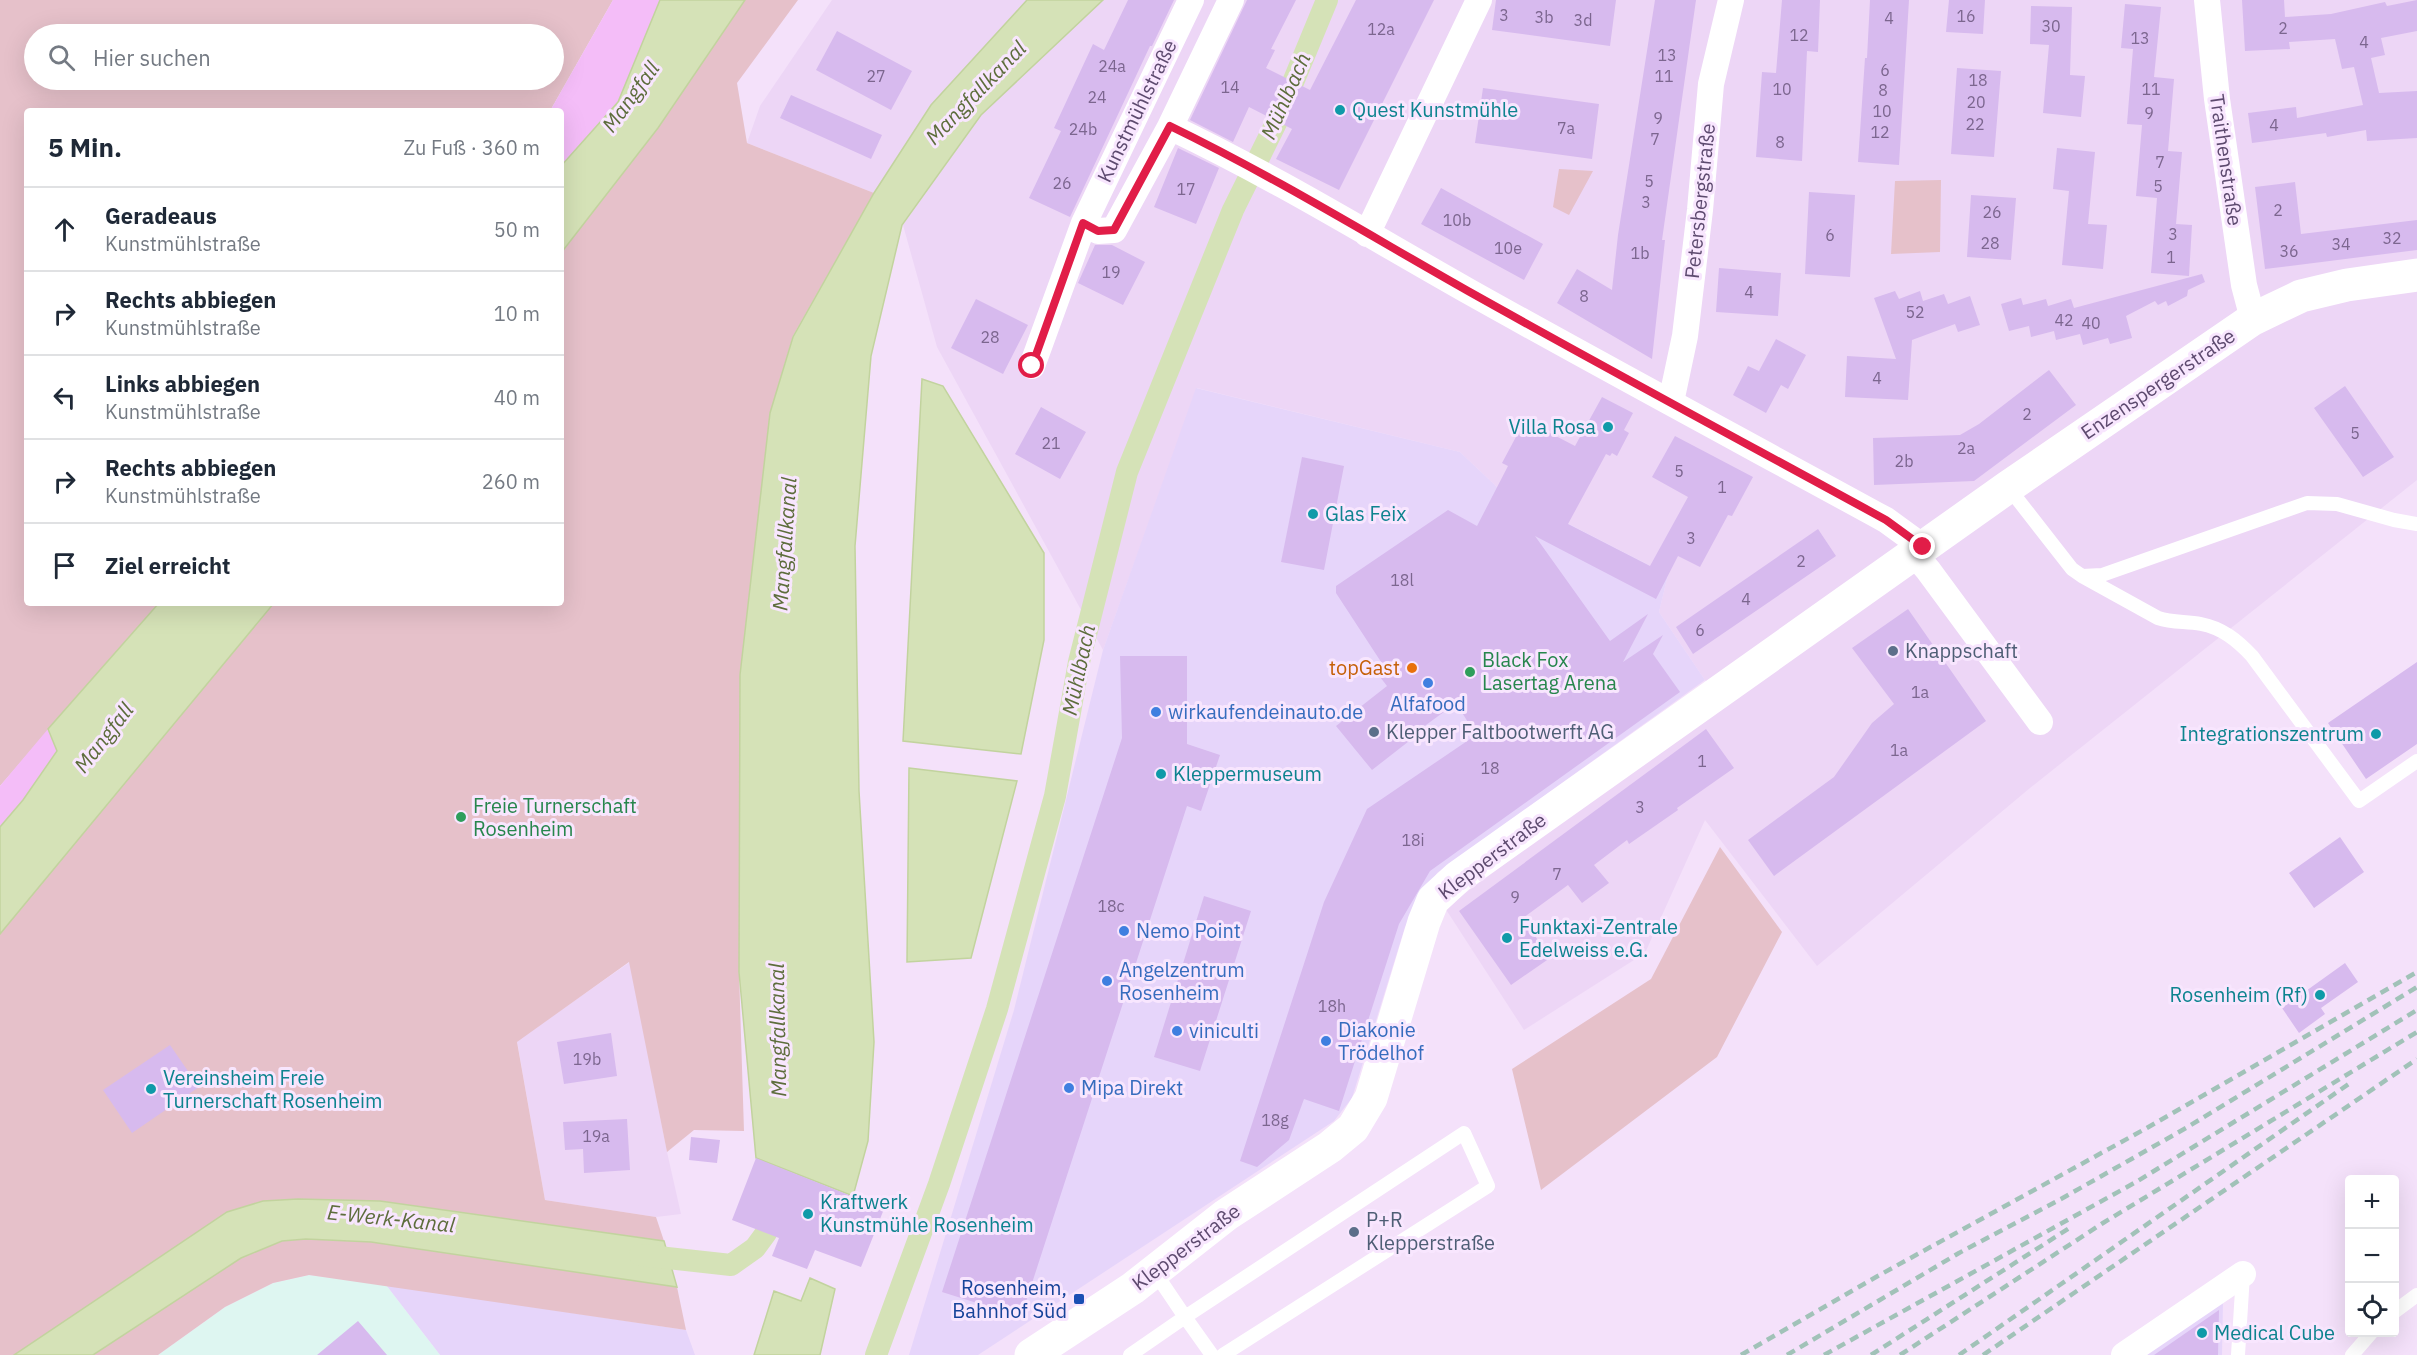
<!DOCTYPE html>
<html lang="de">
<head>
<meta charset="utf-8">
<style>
  :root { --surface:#fff; --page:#f6f6f7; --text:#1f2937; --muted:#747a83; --line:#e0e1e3 }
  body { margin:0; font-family:"IBM Plex Sans",sans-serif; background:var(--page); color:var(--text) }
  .controls { position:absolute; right:18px; bottom:18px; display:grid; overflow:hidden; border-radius:6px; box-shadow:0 6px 24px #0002 }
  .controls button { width:54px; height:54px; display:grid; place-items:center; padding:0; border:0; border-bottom:2px solid var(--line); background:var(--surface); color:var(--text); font:30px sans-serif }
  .stop { position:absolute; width:18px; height:18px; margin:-14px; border:4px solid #e11d48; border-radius:50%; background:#fff }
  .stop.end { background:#e11d48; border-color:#fff; box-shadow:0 2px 6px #0008 }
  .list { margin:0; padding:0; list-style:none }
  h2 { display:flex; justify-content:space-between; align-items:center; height:78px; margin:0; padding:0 24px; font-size:26px }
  h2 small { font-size:20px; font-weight:400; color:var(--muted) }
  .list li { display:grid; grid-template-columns:39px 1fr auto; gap:18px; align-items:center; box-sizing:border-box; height:84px; padding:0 24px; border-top:2px solid var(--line) }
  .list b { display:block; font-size:22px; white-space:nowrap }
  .list p { margin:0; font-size:20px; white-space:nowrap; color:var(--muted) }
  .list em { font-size:20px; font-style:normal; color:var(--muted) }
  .icon { flex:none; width:33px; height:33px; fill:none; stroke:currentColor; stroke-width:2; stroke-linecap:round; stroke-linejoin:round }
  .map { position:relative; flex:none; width:2417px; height:1355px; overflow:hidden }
  .search { position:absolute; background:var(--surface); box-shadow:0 6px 24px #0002; left:24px; top:24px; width:540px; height:66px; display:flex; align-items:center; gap:15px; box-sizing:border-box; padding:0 21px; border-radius:33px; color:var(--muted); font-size:22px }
  .panel { position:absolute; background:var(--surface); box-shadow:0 6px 24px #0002; left:24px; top:108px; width:540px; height:498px; border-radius:6px }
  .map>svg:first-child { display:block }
  .residential { fill:#edd6f6 }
  .commercial { fill:#e6d5fa }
  .education { fill:#def6f1 }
  .green { fill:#e6c1ca; fill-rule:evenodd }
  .sand { fill:#f4bdf8 }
  .water { fill:#d5e2b7; stroke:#c2d39e; stroke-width:1.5 }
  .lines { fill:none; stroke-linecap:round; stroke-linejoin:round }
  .canal { stroke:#d5e2b7; stroke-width:22 }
  .building { fill:#d7baee }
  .service { stroke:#fff; stroke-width:14 }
  .minor { stroke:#fff; stroke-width:26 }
  .tertiary { stroke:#fff; stroke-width:33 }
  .rail { stroke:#a1c2b8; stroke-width:4.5; stroke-dasharray:9 6; stroke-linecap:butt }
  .route { stroke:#e11d48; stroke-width:8 }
  .culture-dot { fill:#0f9aa8; stroke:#f8e6fe; stroke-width:2 }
  .service-dot { fill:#5c6f8a; stroke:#f8e6fe; stroke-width:2 }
  .food-dot { fill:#e8710a; stroke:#f8e6fe; stroke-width:2 }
  .leisure-dot { fill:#2e9e5b; stroke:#f8e6fe; stroke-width:2 }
  .shop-dot { fill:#3f7fe0; stroke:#f8e6fe; stroke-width:2 }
  .transit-dot { fill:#1a4fb4; stroke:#f8e6fe; stroke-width:2 }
  .labels { text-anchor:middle; stroke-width:6; stroke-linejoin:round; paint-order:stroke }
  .number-label { font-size:16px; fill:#7c668f }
  .culture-label { font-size:20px; fill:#0d838f; stroke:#f8e6fe; text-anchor:start }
  .street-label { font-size:20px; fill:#5d4a6f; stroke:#f8e6fe }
  .service-label { font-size:20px; fill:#4e5e75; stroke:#f8e6fe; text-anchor:start }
  .leisure-label { font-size:20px; fill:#27864d; stroke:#f8e6fe; text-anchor:start }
  .food-label { font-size:20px; fill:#c56008; stroke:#f8e6fe; text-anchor:end }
  .shop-label { font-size:20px; fill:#366cbe; stroke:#f8e6fe; text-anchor:start }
  .transit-label { font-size:20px; fill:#164399; stroke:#f8e6fe; text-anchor:end }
  .water-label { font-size:21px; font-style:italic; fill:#5d6d3c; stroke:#f8e6fe }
</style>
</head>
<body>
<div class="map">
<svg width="2417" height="1355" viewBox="0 0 2417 1355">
  <rect width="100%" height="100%" fill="#f4e1fa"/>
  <!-- residential -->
  <path class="residential" d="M832,0H1027L931,105L874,193L747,143L760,106Z
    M1103,0H2417V480L2030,788L1817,966L1705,820L1645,953L1524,1030L1445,908L1724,702L1705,680L1659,612L1668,575L1497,487L1460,452L1197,388L1103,650L937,347L903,225L981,115Z
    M630,962L667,1152L681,1214L656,1217L545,1200L517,1041Z"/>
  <!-- commercial -->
  <path class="commercial" d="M1196,388L1460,452L1497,487L1668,575L1659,612L1705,680L1437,873L1405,927L1352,1098L1334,1121L978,1355H909L1014,1010L1103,650Z
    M386,1285L686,1330L695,1355H440Z
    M2223,1302L2222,1355H2144Z"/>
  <!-- education -->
  <path class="education" d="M309,1275L386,1285L440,1355H158L225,1307L273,1283Z"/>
  <!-- green -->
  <path class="green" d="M0,0H613L550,111H27V603H159L0,786ZM34,34H554V80H34Z
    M745,0H798L737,83L747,143L874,193L793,336L770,413L740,675L739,972L744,1131L694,1130L667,1152L629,962L517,1042L545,1200L656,1217L664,1241L380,1201L298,1199L40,1338L14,1355H0V934L274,603H561V253L658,128Z
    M1559,169L1593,171L1569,215L1553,207Z
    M1941,180L1940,252L1891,254L1895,181Z
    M1720,847L1782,932L1717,1057L1541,1190L1512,1069L1651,979Z
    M306,1239L371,1242L677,1287L686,1330L309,1275L273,1283L225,1307L158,1355H93L241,1258L282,1241Z"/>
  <!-- sand -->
  <path class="sand" d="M613,0H660L661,3L618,102L561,166V111H550Z
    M48,729L57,751L23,800L0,827V786Z"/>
  <!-- water -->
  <path class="water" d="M660,0H745L658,128L561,253V166L618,102Z
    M1027,0H1103L981,115L902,225L871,356L855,546L859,791L874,1042L868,1141L853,1196L756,1158L739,972L740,675L770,413L793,337L874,193L931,105Z
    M922,379L943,386L1044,553V640L1021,754L903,741Z
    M159,603H274L0,934V827L23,800L57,751L48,729Z
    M909,768L1017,781L971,958L907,962Z
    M298,1199L380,1201L664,1241L677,1287L371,1242L306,1239L282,1241L241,1258L93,1355H14L227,1212L263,1201Z
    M810,1278L835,1289L820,1355H754L774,1291L801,1301Z"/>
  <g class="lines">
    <!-- canal -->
    <path class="canal" d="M640,1255L731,1265L755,1248L766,1233
      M876,1355L939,1184L997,1009L1055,796L1079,662L1127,472L1233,210L1277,121L1327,0"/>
  </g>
  <!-- building -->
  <path class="building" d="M1128,0H1174L1152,46H1150L1070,217L1029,198L1061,131L1054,128L1093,44L1104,50Z
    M1247,0H1296L1271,49L1275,50L1266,68L1310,90L1356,0H1434L1339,190L1276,159L1292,129L1249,107L1233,142L1190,120Z
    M1496,0H1616L1610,46L1492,30Z
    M1655,0H1696L1662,240H1665L1652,359L1557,303L1577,269L1612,290L1618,235Z
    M1782,0H1820L1818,52L1807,51L1802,161L1756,157L1762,72L1776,73Z
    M1870,0H1909L1899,165L1858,162L1865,58H1867Z
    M1949,0H1985L1983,34L1946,32Z
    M2242,0H2284L2285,17L2331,14L2385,2L2387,6L2417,0V31L2381,38L2385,55L2371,58L2379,93L2417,91V138L2367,141L2366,130L2327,137L2326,133L2252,143L2248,113L2296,107L2297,118L2363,105L2354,67L2342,69L2335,39L2289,42L2290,49L2245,51Z
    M2125,4L2161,7L2154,77L2174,79L2168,151L2182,152L2176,224L2192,225L2189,276L2151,273L2157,198L2136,196L2142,125L2127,124L2133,49L2121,48Z
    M2031,6L2072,7L2070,75L2085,76L2081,117L2043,113L2049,45L2030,44Z
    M837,31L912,71L891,110L816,70Z
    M1957,68L2001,71L1994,157L1951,154Z
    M1483,88L1599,104L1592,159L1475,143Z
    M791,95L882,135L871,159L780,118Z
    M1178,148L1219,168L1196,224L1154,207Z
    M2057,148L2095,152L2088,224L2107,225L2103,269L2062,265L2069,191L2053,189Z
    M2295,182L2301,234L2417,220V250L2265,269L2255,187Z
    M1441,188L1543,244L1524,280L1421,224Z
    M1809,192L1855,195L1850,277L1805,274Z
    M1971,195L2016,198L2011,260L1967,257Z
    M1095,245H1112L1145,262L1123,305L1078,283Z
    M1719,268L1781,273L1778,316L1716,312Z
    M2202,274L2205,282L2188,290L2187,296L2168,306L2166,301L2158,305L2155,301L2126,316L2132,338L2110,344L2108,338L2083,345L2080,334L2056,340L2054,331L2031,337L2029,326L2009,331L2001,304L2021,298L2023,305L2046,299L2048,306L2071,299L2074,308Z
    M1895,291L1899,299L1920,291L1923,301L1944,294L1948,304L1970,296L1980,325L1958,332L1955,324L1912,340L1908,400L1845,397L1847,356L1896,359L1874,298Z
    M976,299L1028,325L1003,374L951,348Z
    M1776,339L1806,355L1788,389L1781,385L1766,413L1733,395L1748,366L1759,371Z
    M2049,370L2076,405L1974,481L1874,485L1873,438L1960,435L1979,424Z
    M2345,386L2394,457L2363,477L2314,408Z
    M1602,397L1633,413L1624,430L1629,433L1617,456L1612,453L1610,456L1606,454L1568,524L1650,566L1688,497L1652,477L1675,436L1753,477L1732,516L1728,515L1700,567L1678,556L1656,599L1535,536L1610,641L1648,614L1623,662L1663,635L1653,654L1680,692L1430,871L1399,924L1339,1111L1304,1099L1289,1140L1257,1167L1240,1161L1324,902L1367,809L1476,735L1456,703L1411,736L1413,738L1372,770L1336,726L1387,686L1377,673L1385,668L1336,593V586L1448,510L1477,526L1508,466L1502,463L1525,420L1575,446Z
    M1041,407L1086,432L1060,479L1015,454Z
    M1302,457L1344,466L1324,570L1281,562Z
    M1818,529L1836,556L1693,654L1676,627Z
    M1908,609L1986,721L1774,876L1748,840L1834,777L1872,723L1894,704L1852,648Z
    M1120,656H1187V744L1220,755L1201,811L1187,806L1021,1317L942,1292L1122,738Z
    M2417,662V744L2366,779L2328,723Z
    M1706,729L1734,768L1677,808L1678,810L1629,844L1627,840L1594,865L1609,883L1582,903L1568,885L1523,918L1550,958L1511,985L1459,911Z
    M2340,837L2364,872L2314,908L2289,873Z
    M1204,896L1251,911L1200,1071L1154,1057Z
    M2345,963L2358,982L2321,1008L2325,1014L2299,1033L2282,1008Z
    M611,1033L617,1076L564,1084L557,1042Z
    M170,1045L199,1087L132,1133L103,1090Z
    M627,1119L630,1170L584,1173L583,1149L565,1150L563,1122Z
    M691,1137L720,1140L717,1163L689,1160Z
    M756,1158L884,1209L861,1267L815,1250L807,1269L772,1256L779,1238L732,1220Z
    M2219,1310L2218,1355H2154Z
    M358,1321L387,1355H317Z"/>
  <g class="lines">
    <!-- service -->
    <path class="service" d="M2008,487L2072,569L2082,576L2102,575L2307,503L2337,504L2394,520L2417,524
      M2082,576L2158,618C2173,623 2186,621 2201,624C2222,628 2237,640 2252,656L2359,801L2417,761
      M2394,1312L2417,1295
      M1130,1355L1185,1317L1154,1271
      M1212,1355L1185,1317L1464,1133L1488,1186L1223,1355
      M2238,1355L2243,1274
      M2352,1355L2372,1332"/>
    <!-- minor -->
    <path class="minor" d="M2207,0L2217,99L2244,285L2253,319
      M1170,127L1231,0
      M1084,223L1191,0
      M1367,234L1479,0
      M1032,366L1084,223L1098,231L1114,230L1170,127C1273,176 1369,235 1468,291C1607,369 1747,444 1886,520L1923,547
      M1671,402L1685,336L1700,210L1711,84L1731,0
      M1914,554L1928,570L2040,722
      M2124,1355L2243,1274"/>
    <!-- tertiary -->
    <path class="tertiary" d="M1031,1355L1133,1288L1226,1215L1330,1147L1353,1128L1371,1098L1424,922L1433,900L1458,877L2008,487L2253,319L2301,296L2347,285L2417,275"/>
    <!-- rail -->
    <path class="rail" d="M1741,1355L1876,1277L2145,1129L2417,972
      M1787,1355L1959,1253L2061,1199L2186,1128L2417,987
      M1824,1355L2136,1182L2417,1010
      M1871,1355L2071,1227
      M1900,1355L2103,1223L2417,1032
      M1959,1355L2353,1081
      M1983,1355L2417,1059"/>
  </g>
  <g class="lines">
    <!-- route -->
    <path class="route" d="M1032,366L1083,223L1098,231L1114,230L1170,126C1273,176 1369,235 1468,291C1607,369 1747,444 1886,520L1923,547"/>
  </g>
  <!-- markers -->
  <g class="culture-dot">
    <circle cx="1340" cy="110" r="6"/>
    <circle cx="1608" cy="427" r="6"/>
    <circle cx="1313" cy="514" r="6"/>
    <circle cx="2376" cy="734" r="6"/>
    <circle cx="1161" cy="774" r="6"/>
    <circle cx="1507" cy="938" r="6"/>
    <circle cx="2320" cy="995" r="6"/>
    <circle cx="151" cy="1089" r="6"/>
    <circle cx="808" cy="1214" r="6"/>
    <circle cx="2202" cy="1333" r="6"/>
  </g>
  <g class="service-dot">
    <circle cx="1893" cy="651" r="6"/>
    <circle cx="1374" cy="732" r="6"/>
    <circle cx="1354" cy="1232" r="6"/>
  </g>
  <circle class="food-dot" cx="1412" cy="668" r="6"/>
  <g class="leisure-dot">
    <circle cx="1470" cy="672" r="6"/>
    <circle cx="461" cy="817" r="6"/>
  </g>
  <g class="shop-dot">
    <circle cx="1428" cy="683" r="6"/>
    <circle cx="1156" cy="712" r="6"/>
    <circle cx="1124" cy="931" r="6"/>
    <circle cx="1107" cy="981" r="6"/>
    <circle cx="1177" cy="1031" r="6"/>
    <circle cx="1326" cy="1041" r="6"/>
    <circle cx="1069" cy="1088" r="6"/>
  </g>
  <rect class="transit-dot" x="1073" y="1293" width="12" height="12" rx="3"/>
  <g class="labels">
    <!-- number labels -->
    <g class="number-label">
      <text x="1504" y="21">3</text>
      <text x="1966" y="22">16</text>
      <text x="1544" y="23">3b</text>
      <text x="1889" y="24">4</text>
      <text x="1583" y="26">3d</text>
      <text x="2051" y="32">30</text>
      <text x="2283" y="34">2</text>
      <text x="1381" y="35">12a</text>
      <text x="1799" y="41">12</text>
      <text x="2140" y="44">13</text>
      <text x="2364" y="48">4</text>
      <text x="1667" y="61">13</text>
      <text x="1112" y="72">24a</text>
      <text x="1885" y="76">6</text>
      <text x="876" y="82">27</text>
      <text x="1664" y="82">11</text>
      <text x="1978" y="86">18</text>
      <text x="1230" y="93">14</text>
      <text x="1782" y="95">10</text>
      <text x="2151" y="95">11</text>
      <text x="1883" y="96">8</text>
      <text x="1097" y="103">24</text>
      <text x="1976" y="108">20</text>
      <text x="1882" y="117">10</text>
      <text x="2149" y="119">9</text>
      <text x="1658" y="124">9</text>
      <text x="1975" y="130">22</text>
      <text x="2274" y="131">4</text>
      <text x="1566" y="134">7a</text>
      <text x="1083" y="135">24b</text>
      <text x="1880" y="138">12</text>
      <text x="1655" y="145">7</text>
      <text x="1780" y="148">8</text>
      <text x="2160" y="168">7</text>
      <text x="1649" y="187">5</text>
      <text x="1062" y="189">26</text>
      <text x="2158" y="192">5</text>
      <text x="1186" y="195">17</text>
      <text x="1646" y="208">3</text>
      <text x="2278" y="216">2</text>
      <text x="1992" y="218">26</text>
      <text x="1457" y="226">10b</text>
      <text x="2173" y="240">3</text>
      <text x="1830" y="241">6</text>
      <text x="2392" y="244">32</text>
      <text x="1990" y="249">28</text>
      <text x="2341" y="250">34</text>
      <text x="1508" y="254">10e</text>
      <text x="2289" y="257">36</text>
      <text x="1640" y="259">1b</text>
      <text x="2171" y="263">1</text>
      <text x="1111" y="278">19</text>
      <text x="1749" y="298">4</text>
      <text x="1584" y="302">8</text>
      <text x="1915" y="318">52</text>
      <text x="2064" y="326">42</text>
      <text x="2091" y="329">40</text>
      <text x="990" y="343">28</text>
      <text x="1877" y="384">4</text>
      <text x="2027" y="420">2</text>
      <text x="2355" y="439">5</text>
      <text x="1051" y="449">21</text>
      <text x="1966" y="454">2a</text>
      <text x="1904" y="467">2b</text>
      <text x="1679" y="477">5</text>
      <text x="1722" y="493">1</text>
      <text x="1691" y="544">3</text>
      <text x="1801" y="567">2</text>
      <text x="1402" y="586">18l</text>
      <text x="1746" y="605">4</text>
      <text x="1700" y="636">6</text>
      <text x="1920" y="698">1a</text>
      <text x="1899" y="756">1a</text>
      <text x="1702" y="767">1</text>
      <text x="1490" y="774">18</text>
      <text x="1640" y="813">3</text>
      <text x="1413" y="846">18i</text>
      <text x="1557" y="880">7</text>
      <text x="1515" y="903">9</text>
      <text x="1111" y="912">18c</text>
      <text x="1332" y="1012">18h</text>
      <text x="587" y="1065">19b</text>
      <text x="1275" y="1126">18g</text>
      <text x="596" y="1142">19a</text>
    </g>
    <!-- culture labels -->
    <g class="culture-label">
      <text x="1352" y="117">Quest Kunstmühle</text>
      <text x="1596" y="434" text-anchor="end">Villa Rosa</text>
      <text x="1325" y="521">Glas Feix</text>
      <text x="2364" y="741" text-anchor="end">Integrationszentrum</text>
      <text x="1173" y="781">Kleppermuseum</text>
      <text x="1519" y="934">Funktaxi-Zentrale<tspan x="1519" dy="23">Edelweiss e.G.</tspan></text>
      <text x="2308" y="1002" text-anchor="end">Rosenheim (Rf)</text>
      <text x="163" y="1085">Vereinsheim Freie<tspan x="163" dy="23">Turnerschaft Rosenheim</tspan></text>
      <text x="820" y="1209">Kraftwerk<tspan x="820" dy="23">Kunstmühle Rosenheim</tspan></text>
      <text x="2214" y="1340">Medical Cube</text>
    </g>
    <!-- street labels -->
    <g class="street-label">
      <text transform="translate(1137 111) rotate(-64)" y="7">Kunstmühlstraße</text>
      <text transform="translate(2226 160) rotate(82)" y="7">Traithenstraße</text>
      <text transform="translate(1700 201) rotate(-84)" y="7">Petersbergstraße</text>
      <text transform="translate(2158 384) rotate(-34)" y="7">Enzenspergerstraße</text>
      <text transform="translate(1492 856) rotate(-37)" y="7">Klepperstraße</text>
      <text transform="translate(1186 1247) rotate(-37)" y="7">Klepperstraße</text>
    </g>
    <!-- service labels -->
    <g class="service-label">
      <text x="1905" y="658">Knappschaft</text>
      <text x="1386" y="739">Klepper Faltbootwerft AG</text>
      <text x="1366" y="1227">P+R<tspan x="1366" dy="23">Klepperstraße</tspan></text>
    </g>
    <!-- leisure labels -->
    <g class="leisure-label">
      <text x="1482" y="667">Black Fox<tspan x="1482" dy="23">Lasertag Arena</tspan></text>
      <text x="473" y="813">Freie Turnerschaft<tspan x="473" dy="23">Rosenheim</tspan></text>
    </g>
    <!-- food labels -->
    <g class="food-label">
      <text x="1400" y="675">topGast</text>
    </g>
    <!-- shop labels -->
    <g class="shop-label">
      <text x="1428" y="711" text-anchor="middle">Alfafood</text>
      <text x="1168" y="719">wirkaufendeinauto.de</text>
      <text x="1136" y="938">Nemo Point</text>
      <text x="1119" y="977">Angelzentrum<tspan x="1119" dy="23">Rosenheim</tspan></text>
      <text x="1338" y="1037">Diakonie<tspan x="1338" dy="23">Trödelhof</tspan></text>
      <text x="1189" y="1038">viniculti</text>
      <text x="1081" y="1095">Mipa Direkt</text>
    </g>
    <!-- transit labels -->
    <g class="transit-label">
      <text x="1067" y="1295">Rosenheim,<tspan x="1067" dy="23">Bahnhof Süd</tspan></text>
    </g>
    <!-- water labels -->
    <g class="water-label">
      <text transform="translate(976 93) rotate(-46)" y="7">Mangfallkanal</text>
      <text transform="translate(1286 96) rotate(-66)" y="7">Mühlbach</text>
      <text transform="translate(631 97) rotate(-54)" y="7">Mangfall</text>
      <text transform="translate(785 544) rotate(-86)" y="7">Mangfallkanal</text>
      <text transform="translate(1079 670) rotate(-78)" y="7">Mühlbach</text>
      <text transform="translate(104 738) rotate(-52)" y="7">Mangfall</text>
      <text transform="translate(778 1030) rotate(-91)" y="7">Mangfallkanal</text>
      <text transform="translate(391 1219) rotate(6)" y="7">E-Werk-Kanal</text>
    </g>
  </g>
</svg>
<div class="controls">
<button>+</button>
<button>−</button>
<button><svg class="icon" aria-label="locate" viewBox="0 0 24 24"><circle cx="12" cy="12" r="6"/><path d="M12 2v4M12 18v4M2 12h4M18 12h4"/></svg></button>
</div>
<div class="stop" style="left:1032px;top:366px"></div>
<div class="stop end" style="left:1923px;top:547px"></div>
<div class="search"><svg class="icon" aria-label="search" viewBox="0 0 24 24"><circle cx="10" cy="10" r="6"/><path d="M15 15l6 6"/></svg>Hier suchen</div>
<section class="panel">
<h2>5 Min.<small>Zu Fuß · 360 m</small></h2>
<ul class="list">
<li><svg class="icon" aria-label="ahead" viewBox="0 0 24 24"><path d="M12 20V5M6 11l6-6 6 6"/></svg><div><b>Geradeaus</b><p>Kunstmühlstraße</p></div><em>50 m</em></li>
<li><svg class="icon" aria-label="right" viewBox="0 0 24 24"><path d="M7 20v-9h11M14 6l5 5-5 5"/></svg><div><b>Rechts abbiegen</b><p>Kunstmühlstraße</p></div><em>10 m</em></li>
<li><svg class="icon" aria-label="left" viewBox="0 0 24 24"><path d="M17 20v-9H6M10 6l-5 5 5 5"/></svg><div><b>Links abbiegen</b><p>Kunstmühlstraße</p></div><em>40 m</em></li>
<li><svg class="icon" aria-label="right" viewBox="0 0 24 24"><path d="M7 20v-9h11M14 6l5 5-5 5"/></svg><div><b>Rechts abbiegen</b><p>Kunstmühlstraße</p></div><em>260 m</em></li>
<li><svg class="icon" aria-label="arrive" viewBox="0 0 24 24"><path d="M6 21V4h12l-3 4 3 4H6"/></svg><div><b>Ziel erreicht</b></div></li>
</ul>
</section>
</div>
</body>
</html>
